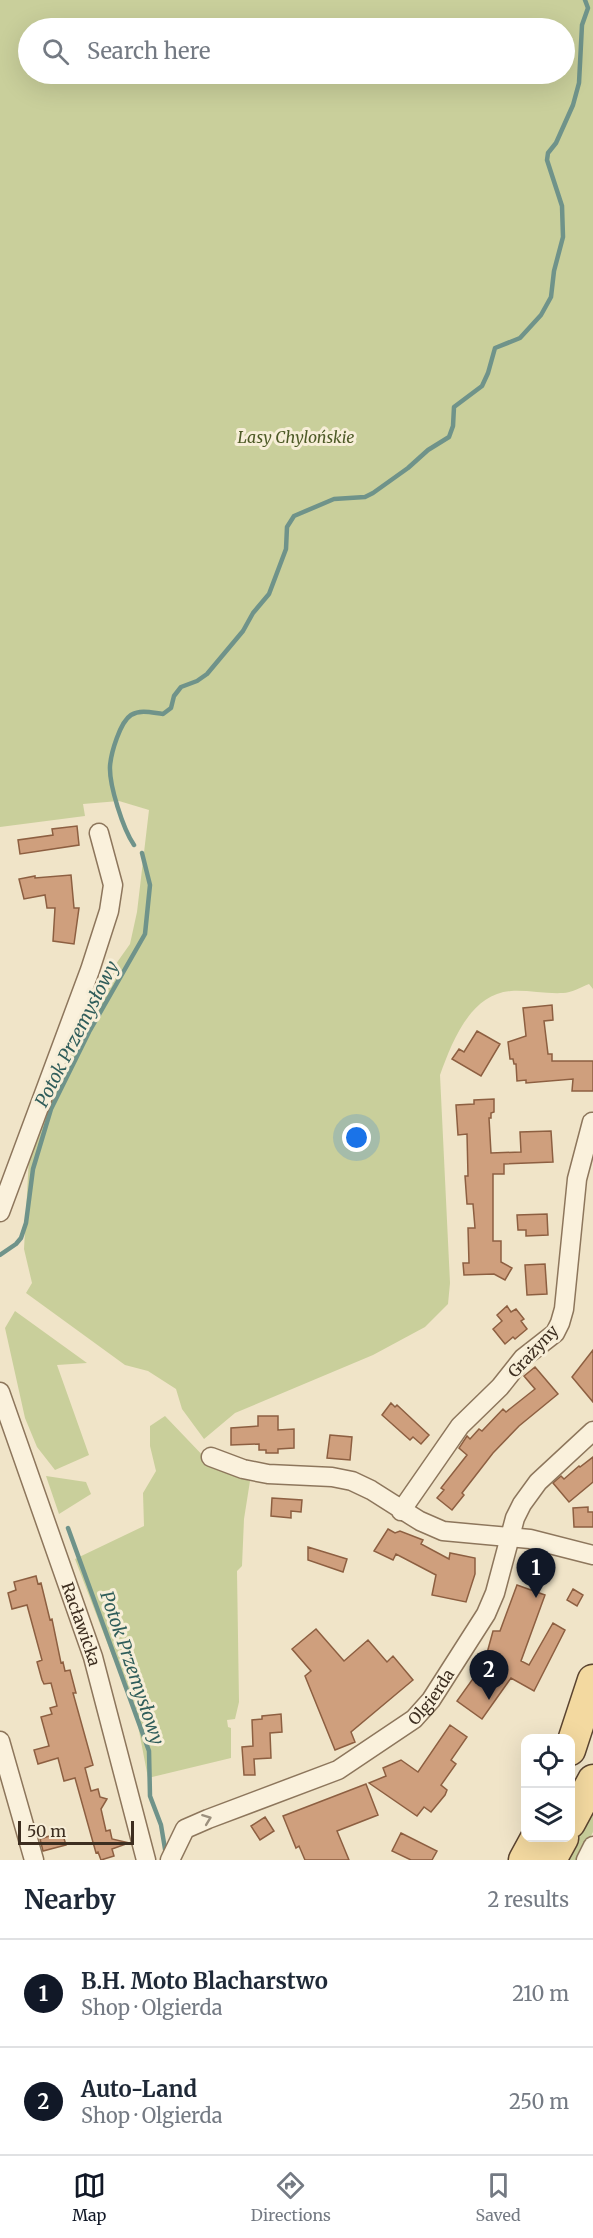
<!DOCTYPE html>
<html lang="en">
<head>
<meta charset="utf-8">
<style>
  :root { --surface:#fff; --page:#f2f2f3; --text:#1f2937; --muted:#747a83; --line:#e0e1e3; --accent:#111827 }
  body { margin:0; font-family:Merriweather,serif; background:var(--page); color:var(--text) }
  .controls { position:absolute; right:18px; bottom:18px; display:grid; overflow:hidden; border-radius:12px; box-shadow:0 6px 24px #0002 }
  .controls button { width:54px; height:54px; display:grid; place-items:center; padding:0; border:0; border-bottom:2px solid var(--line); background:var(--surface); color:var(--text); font:30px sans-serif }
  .scale { position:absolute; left:18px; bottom:15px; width:116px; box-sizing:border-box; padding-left:6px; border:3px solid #3d2e20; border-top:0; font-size:16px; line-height:21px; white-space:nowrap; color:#3d2e20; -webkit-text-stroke:4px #f7eed8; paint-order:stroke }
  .you { position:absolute; left:357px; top:1138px; width:21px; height:21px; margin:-15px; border:4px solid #fff; border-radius:50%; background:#1a73e8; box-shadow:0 0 0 9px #1a73e833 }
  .badge { display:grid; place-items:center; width:39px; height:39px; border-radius:50%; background:var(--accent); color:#fff; font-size:20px; font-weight:700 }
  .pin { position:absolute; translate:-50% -50px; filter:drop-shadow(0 2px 3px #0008) }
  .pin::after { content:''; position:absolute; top:32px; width:21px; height:18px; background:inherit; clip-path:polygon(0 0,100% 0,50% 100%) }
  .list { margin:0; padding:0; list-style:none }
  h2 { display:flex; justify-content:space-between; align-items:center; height:78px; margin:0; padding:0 24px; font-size:26px }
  h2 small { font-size:20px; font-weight:400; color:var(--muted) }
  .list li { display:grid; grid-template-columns:39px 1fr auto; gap:18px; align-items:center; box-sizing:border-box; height:108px; padding:0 24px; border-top:2px solid var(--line) }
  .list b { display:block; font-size:22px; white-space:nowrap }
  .list p { margin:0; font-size:20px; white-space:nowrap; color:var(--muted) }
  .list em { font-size:20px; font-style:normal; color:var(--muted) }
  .icon { flex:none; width:33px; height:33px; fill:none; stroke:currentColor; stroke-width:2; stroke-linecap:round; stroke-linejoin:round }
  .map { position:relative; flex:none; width:593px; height:1860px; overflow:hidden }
  .search { position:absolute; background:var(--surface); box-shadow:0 6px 24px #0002; left:18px; right:18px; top:18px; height:66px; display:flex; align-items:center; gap:15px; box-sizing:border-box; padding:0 21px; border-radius:33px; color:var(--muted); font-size:22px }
  .sheet { height:294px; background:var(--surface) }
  nav { display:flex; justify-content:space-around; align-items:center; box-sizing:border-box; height:84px; border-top:2px solid var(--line); background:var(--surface); font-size:16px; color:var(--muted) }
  nav a { display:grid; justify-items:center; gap:3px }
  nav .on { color:var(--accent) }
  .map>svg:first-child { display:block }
  .green { fill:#c9cf9b; fill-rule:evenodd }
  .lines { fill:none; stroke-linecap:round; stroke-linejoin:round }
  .stream { stroke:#6f938a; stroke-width:4.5 }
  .building { fill:#cf9f7d; stroke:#8d5f41; stroke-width:1.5 }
  .street-casing { stroke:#8d765c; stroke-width:21 }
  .primary-casing { stroke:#5b4430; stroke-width:33 }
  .street { stroke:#faf1dc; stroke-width:18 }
  .primary { stroke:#f3d9a0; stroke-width:30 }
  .oneway { stroke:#9c907e }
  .labels { text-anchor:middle; stroke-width:6; stroke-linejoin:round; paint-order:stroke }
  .park-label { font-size:16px; font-style:italic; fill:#4d5a26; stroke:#f7eed8 }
  .street-label { font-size:16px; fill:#3d2e20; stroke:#f7eed8 }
  .water-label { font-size:18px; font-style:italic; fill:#2f5d5a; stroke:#f7eed8 }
</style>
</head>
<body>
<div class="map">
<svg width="593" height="1860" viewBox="0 0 593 1860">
  <rect width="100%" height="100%" fill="#f0e4c8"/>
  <!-- green -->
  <path class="green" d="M0,0H593V989L589,984C581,987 571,993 563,993C546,994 528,990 511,991C470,994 452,1042 440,1075L450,1283L448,1304L425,1327L373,1355L235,1413L204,1439L182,1409L176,1389L148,1371L125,1365L26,1293L32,1283L24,1249L29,1157L76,1039L106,978L130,944L137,912L149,810L119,801L83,804L85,816L0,827ZM28,28H564V74H28Z
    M15,1311L87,1363L57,1365L89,1455L55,1470L37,1447L25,1418L5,1328Z
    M165,1416L208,1461L227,1473L250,1481L244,1519L242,1566L237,1571L239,1702L235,1719L227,1720L228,1727L231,1728V1758L148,1778L135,1710L115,1658H113L75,1559L144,1526L143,1493L156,1471L150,1446V1426Z
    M46,1476L86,1482L91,1494L59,1514Z
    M593,1802V1832L578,1860H562Z"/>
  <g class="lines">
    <!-- stream -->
    <path class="stream" d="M134,845C123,829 109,785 110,766C111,753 120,722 131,715C141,709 153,713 163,714L171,708L174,696L181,687L197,681L207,674L243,631L253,613L269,594L286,549L287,527L294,516L334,499L365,497L373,493L408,468L428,450L449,437L453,426L454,407L482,386L488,373L495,348L520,338L541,315L551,297L554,271L563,237L562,206L547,160L548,153L556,143L573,105L579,83L582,25L588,8L585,0
      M0,1255L16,1244L21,1238L26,1223L33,1169L51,1109L89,1032L145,934L150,885L142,853
      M68,1528L149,1751L150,1796L161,1825L166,1855"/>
  </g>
  <!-- building -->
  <path class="building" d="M77,826L79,845L20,854L18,840L53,835L52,829Z
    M71,875L74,908H79L74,944L53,941L55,908H47L45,895L24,899L19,879L35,876V878Z
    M552,1005L553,1020L544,1021L548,1054H552V1061H593V1091H572L573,1079L526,1083V1080L517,1081L516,1064H514L513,1059H510L508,1042L526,1036L523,1008Z
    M477,1031L500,1044L481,1076L452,1059L459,1049L464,1052Z
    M494,1099V1112L491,1113V1118H489L491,1153L521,1152L520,1132L551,1131L553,1162L504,1164V1174H493V1241H501V1262L512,1268L505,1280L494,1274L464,1275L463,1263H469L468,1228H475L473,1204H467L465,1176H468L467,1134L458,1135L456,1105L474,1104V1100Z
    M547,1214L548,1235L526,1236V1230H518L517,1215Z
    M545,1264L547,1294L527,1295L525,1265Z
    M507,1306L511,1312L516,1309L524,1319L521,1321L527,1329L515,1339L513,1337L505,1344L493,1329L502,1321L497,1315Z
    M593,1350V1402L572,1377Z
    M535,1367L558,1394L519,1426L493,1453L462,1493L464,1495L452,1510L437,1498L444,1490L441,1488L467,1455L459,1448L467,1436L470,1439L479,1429L482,1431L503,1409L506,1412L535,1389L524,1376Z
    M391,1403L395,1407L397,1405L429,1435L421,1444L413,1437L410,1440L382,1415Z
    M258,1416H278V1430L294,1429V1448L278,1449V1453H266V1450H259V1444L231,1445V1428L258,1426Z
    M330,1435L352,1437L350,1460L327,1458Z
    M593,1457V1482L569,1502L553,1483L561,1476L564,1479L579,1466L580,1467Z
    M272,1498L302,1500L301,1512L291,1511V1518L271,1516Z
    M588,1507V1512H593V1527H574L573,1508Z
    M388,1529L395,1533L400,1531L423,1540L421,1544L449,1559L450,1553L475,1558V1574L466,1602L432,1595L436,1575L396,1554L393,1560L374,1551Z
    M308,1547L347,1559L343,1572L308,1560Z
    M36,1576L38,1584L41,1583L50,1620L52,1619L61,1663L63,1662L65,1671L70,1670L76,1693H73L93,1765L85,1768L91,1791L98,1789L100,1797L107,1799L101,1809L106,1831L110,1830L112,1839L129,1843L112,1849L114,1856L101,1860L98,1852L96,1853L75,1778L64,1781L58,1758L38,1764L34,1750L49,1746L41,1717L52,1714L50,1708L57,1706L51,1683L44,1684L42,1680L37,1662L42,1660L27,1605L12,1609L8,1593L16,1590L14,1582Z
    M517,1585L545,1595L521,1661L529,1665L553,1623L565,1630L534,1691L511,1678L482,1719L457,1701L490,1655L487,1653L493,1631H500Z
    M573,1589L583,1595L577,1606L567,1600Z
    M316,1629L344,1661L368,1640L387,1662L393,1656L413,1680L351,1732L355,1742L335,1750L305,1676L311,1671L292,1649Z
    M281,1714L282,1732L270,1733L271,1758L254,1759L255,1775H244L242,1747L253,1746L252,1720L262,1719V1716Z
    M450,1725L467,1737L451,1760L456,1764L441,1785L447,1790L445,1795L431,1812L424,1807L417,1816L369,1783L386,1776L383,1768L401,1760L418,1772Z
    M366,1784L378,1815L337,1831L349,1860H305L299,1846L296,1848L283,1816Z
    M265,1817L274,1831L260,1840L251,1826Z
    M62,1832L66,1845L43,1851L40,1839Z
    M401,1833L437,1851L432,1860H411L392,1851Z"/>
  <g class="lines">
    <!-- street casing -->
    <g class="street-casing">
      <g id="street">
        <path d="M0,1212L90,970L109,911L113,885L99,833"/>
        <path id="s1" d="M0,1392L93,1657L146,1860"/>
        <path d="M211,1457L243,1469L268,1474L332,1477L352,1481L371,1490L420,1521L443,1531L530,1539L593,1555"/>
        <path d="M401,1511L460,1426L500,1387L523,1358L555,1333L560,1323L564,1309L577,1179L592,1122"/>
        <path d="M0,1741L34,1860"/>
        <path id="s2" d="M170,1860L185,1829L208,1819L338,1770L414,1719L431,1700L486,1614L495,1593L515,1518L522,1504L538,1482L593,1431"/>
        <path d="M586,1860L593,1846"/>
      </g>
    </g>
    <!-- primary casing -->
    <g class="primary-casing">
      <path id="primary" d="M570,1750L593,1680
        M570,1823L593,1780
        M524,1860L536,1838
        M551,1860L563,1838"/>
    </g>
    <!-- street -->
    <use href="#street" class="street"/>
    <!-- primary -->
    <use href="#primary" class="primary"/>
  </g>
  <!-- one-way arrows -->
  <defs><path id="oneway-chevron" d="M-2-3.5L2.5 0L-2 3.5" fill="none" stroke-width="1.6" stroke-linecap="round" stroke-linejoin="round" transform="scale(1.5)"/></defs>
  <use class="oneway" href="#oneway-chevron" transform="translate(207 1819) rotate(-21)"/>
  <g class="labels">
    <!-- park labels -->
    <g class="park-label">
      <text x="296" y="443">Lasy Chylońskie</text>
    </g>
    <!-- street labels -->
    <g class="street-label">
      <text transform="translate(533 1351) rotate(-47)" y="6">Grażyny</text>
      <text dy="6" stroke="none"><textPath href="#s1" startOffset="246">Racławicka</textPath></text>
      <text dy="6" stroke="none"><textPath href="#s2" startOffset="318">Olgierda</textPath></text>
    </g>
    <!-- water labels -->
    <g class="water-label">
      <text transform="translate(77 1034) rotate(-63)" y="6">Potok Przemysłowy</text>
      <text transform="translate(132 1668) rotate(71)" y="6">Potok Przemysłowy</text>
    </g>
  </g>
</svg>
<div class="controls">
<button><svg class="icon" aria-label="locate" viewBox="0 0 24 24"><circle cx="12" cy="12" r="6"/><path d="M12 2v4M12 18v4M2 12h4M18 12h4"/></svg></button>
<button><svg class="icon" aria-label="layers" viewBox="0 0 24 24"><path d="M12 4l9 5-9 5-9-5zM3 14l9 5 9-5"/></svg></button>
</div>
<div class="scale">50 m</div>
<div class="you"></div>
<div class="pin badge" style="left:536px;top:1598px">1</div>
<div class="pin badge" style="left:489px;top:1700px">2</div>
<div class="search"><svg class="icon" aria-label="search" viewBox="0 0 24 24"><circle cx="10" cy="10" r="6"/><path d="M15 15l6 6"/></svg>Search here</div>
</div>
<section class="sheet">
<h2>Nearby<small>2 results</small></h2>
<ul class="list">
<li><span class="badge">1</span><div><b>B.H. Moto Blacharstwo</b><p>Shop · Olgierda</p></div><em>210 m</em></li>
<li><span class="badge">2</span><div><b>Auto-Land</b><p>Shop · Olgierda</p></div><em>250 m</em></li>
</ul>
</section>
<nav>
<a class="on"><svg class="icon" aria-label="map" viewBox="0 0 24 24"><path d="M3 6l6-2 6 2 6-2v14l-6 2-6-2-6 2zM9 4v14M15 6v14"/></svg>Map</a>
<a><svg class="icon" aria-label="directions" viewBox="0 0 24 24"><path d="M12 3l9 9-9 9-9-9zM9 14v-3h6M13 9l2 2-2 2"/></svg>Directions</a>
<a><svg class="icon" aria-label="saved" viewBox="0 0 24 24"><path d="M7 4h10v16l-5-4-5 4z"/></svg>Saved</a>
</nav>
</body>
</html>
